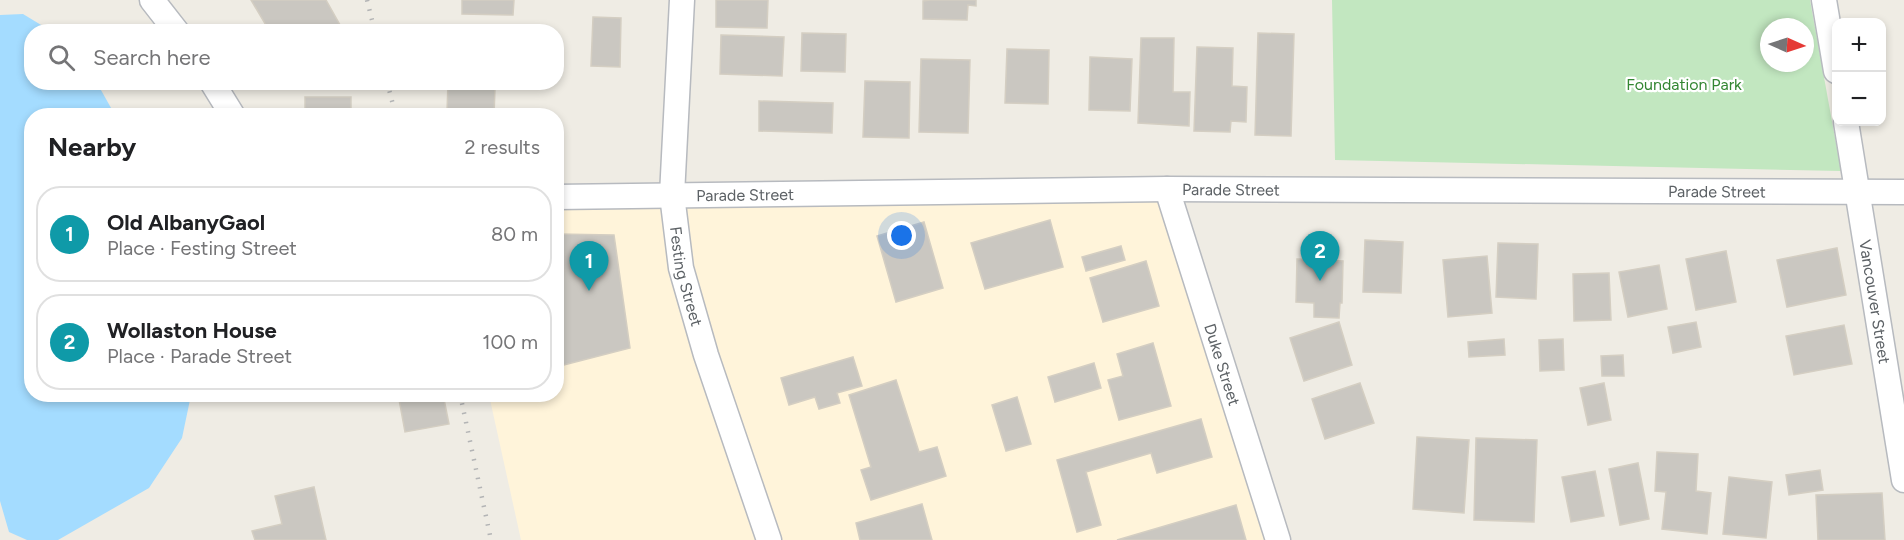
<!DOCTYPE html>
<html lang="en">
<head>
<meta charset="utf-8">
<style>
  :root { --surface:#fff; --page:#f6f6f6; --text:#202124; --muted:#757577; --line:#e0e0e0; --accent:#ee302b }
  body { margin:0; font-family:Figtree,sans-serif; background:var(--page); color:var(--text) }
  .controls { position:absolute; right:18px; top:18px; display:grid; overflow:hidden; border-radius:12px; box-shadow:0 3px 9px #0003 }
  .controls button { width:54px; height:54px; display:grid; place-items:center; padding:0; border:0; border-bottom:2px solid var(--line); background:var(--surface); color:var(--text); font:30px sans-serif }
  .compass { position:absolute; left:1760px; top:18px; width:54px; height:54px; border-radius:50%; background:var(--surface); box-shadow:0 3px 9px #0003; rotate:93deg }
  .you { position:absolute; left:902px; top:236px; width:21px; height:21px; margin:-15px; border:4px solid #fff; border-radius:50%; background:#1a73e8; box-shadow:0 0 0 9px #1a73e833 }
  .badge { display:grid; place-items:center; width:39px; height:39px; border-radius:50%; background:var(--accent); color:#fff; font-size:20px; font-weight:700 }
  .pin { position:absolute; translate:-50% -50px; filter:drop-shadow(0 2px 3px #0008) }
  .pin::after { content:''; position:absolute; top:32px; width:21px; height:18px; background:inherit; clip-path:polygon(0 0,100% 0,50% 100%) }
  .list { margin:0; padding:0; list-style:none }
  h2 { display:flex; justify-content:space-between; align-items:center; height:78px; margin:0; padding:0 24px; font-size:26px }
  h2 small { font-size:20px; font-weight:400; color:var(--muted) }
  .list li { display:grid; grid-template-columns:39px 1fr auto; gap:18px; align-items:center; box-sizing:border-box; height:96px; margin:0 12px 12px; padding:0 12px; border:2px solid var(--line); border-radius:24px }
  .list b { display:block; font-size:22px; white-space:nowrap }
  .list p { margin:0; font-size:20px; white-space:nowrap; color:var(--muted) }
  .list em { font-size:20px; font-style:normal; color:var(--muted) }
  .icon { flex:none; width:33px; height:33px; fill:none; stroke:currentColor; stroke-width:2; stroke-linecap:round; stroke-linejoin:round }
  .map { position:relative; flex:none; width:1904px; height:540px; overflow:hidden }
  .search { position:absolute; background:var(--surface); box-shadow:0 3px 9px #0003; left:24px; top:24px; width:540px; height:66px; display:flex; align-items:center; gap:15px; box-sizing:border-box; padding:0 21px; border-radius:24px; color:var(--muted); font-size:22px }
  .panel { position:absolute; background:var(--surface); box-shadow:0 3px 9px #0003; left:24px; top:108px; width:540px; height:294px; border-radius:24px }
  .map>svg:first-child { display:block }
  .commercial { fill:#fff4da }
  .green { fill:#c2e7c0; fill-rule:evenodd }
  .water { fill:#a4dcff }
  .building { fill:#cac7c1; stroke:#d4cec2; stroke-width:1.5 }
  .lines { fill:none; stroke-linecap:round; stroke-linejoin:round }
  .minor-casing { stroke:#b7babf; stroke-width:27 }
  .minor { stroke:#fff; stroke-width:24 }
  .rail { stroke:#b3b4b5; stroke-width:4.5; stroke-dasharray:1.5 8; stroke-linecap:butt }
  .labels { text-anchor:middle; stroke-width:4.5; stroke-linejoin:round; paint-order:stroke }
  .park-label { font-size:16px; fill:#338632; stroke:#fff }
  .street-label { font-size:16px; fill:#5c6165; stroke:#fff }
</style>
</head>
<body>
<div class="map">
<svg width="1904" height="540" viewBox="0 0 1904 540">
  <rect width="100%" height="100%" fill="#efece4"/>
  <!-- commercial -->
  <path class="commercial" d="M1167,189L1281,540H521L489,395L556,394L557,197Z"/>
  <!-- green -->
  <path class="green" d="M1332,0H1810L1841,171L1335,160ZM1769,27H1805V63H1769Z"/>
  <!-- water -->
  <path class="water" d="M23,14L51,31L32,32V82L97,83L115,115L32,116V394L191,395L182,438L149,488L58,540H27L9,532L0,501V15Z"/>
  <!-- building -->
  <path class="building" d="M251,0H326L344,32H270Z
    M462,0H514L513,15L462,14Z
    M716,0H768L767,28L716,27Z
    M930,0H976V6L968,5L967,20L923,19V1Z
    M593,17L621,18L620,67L591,66Z
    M468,28L515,29V32H468Z
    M802,33L846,34L845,72L801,71Z
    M1258,33L1294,34L1291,136L1255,135Z
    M721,35L784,37L782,76L720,74Z
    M1141,38H1174L1173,92H1190L1189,126L1138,123Z
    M1197,47L1233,48L1232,86L1247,87L1246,122L1231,121L1230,132L1194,131Z
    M1007,49L1049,50L1048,104L1005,103Z
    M1090,57L1132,59L1130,111L1089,110Z
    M921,59L970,60L968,133L919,132Z
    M865,81L910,82L909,138L863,137Z
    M448,82H487V88H495L494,116H466V113H447Z
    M305,97H351V116H305Z
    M759,101L833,103L832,133L759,131Z
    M1050,220L1063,267L985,289L971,243Z
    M924,222L943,288L896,302L877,236Z
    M556,234L614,235L630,348L556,367Z
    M1365,240L1403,242L1401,293L1363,292Z
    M1498,243L1538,244L1536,299L1496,297Z
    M1121,246L1125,260L1086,271L1082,257Z
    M1837,248L1846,295L1787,307L1777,260Z
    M1726,251L1736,302L1696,310L1686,259Z
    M1487,256L1492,313L1448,317L1443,260Z
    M1297,259L1343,261L1342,303H1340L1339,318L1314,317V303L1296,302Z
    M1146,261L1159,306L1103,322L1090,278Z
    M1659,265L1667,309L1628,317L1619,272Z
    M1609,273L1611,320L1574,321L1573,274Z
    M1339,322L1352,365L1304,381L1290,338Z
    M1696,322L1701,347L1673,353L1668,327Z
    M1844,325L1852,364L1794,375L1786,336Z
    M1504,339L1505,355L1469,357L1468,342Z
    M1563,339L1564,370L1540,371L1539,340Z
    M1153,343L1171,406L1119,420L1108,380L1123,376L1117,354Z
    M1623,355L1624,376H1602L1601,356Z
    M853,357L862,386L837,393L840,403L819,409L815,397L789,405L781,378Z
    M1094,363L1101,388L1055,402L1048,377Z
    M896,380L919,452L937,447L946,476L871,500L861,470L871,467L849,395Z
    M1360,383L1374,423L1325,439L1312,399Z
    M1604,383L1611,420L1588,425L1580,388Z
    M398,394H443L449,424L405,432Z
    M1017,397L1031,444L1006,451L992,405Z
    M1201,419L1212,457L1157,473L1151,453L1086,472L1101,525L1077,532L1057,460Z
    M1417,437L1469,440L1464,513L1413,509Z
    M1476,438L1537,440L1534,522L1474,520Z
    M1657,452L1698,454L1696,491L1711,493L1707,534L1662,529L1666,492L1655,491Z
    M1638,463L1649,519L1620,525L1609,469Z
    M1820,470L1823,490L1789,495L1786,475Z
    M1595,471L1604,516L1571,522L1562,477Z
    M1729,477L1772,482L1766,538L1723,534Z
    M314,487L326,540H255L252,531L282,524L275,496Z
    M1882,493L1885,540H1818L1816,495Z
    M922,504L932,540H860L856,523Z
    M1236,505L1246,540H1117Z"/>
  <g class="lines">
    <!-- minor casing -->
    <g class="minor-casing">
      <g id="minor">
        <path d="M152,0L177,32"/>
        <path id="s1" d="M682,0L672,195L681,268L706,355L769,540"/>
        <path d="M1824,0L1836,71"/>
        <path d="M212,82L233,116"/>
        <path id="s2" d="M1846,122L1904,480"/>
        <path id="s3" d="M1167,189L1278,540"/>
        <path id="s4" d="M556,197L1167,189L1904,192"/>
      </g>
    </g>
    <!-- minor -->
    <use href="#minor" class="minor"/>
    <!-- rail -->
    <path class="rail" d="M367,0L375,32
      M387,82L396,116
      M460,394L491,540"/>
  </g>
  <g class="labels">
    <!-- park labels -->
    <g class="park-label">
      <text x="1684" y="90">Foundation Park</text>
    </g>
    <!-- street labels -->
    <g class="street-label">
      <text dy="6" stroke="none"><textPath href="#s4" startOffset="675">Parade Street</textPath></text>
      <text dy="6" stroke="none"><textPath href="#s4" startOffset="1161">Parade Street</textPath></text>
      <text dy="6" stroke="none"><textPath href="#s4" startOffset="189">Parade Street</textPath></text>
      <text dy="6" stroke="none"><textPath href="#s1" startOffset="278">Festing Street</textPath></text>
      <text dy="6" stroke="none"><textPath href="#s2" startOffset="182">Vancouver Street</textPath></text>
      <text dy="6" stroke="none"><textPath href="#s3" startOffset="184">Duke Street</textPath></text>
    </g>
  </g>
</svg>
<div class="controls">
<button>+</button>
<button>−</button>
</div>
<svg class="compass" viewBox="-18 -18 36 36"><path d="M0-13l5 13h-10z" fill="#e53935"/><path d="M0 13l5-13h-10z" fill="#757577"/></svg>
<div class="you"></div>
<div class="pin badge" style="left:589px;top:291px;background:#0f9aa8">1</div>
<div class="pin badge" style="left:1320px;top:281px;background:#0f9aa8">2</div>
<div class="search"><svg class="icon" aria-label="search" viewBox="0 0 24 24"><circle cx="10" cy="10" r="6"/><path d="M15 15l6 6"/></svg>Search here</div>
<section class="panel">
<h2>Nearby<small>2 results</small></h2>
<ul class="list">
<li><span class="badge" style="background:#0f9aa8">1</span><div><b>Old AlbanyGaol</b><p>Place · Festing Street</p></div><em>80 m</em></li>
<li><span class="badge" style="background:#0f9aa8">2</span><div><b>Wollaston House</b><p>Place · Parade Street</p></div><em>100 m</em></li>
</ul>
</section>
</div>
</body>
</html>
